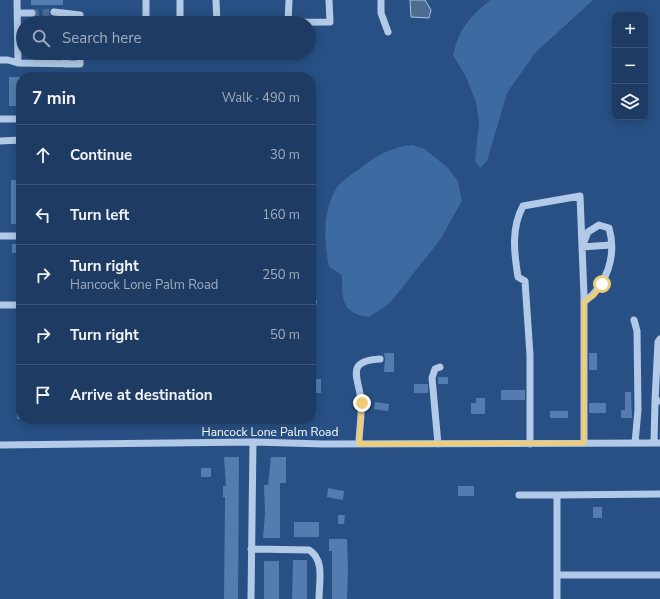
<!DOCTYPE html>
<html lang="en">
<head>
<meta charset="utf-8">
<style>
  :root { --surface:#1e3c63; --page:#264369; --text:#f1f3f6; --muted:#a1adbe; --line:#3c5678 }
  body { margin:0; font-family:"Nunito Sans",sans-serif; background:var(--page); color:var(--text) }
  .controls { position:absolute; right:12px; top:12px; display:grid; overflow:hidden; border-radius:8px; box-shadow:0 2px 10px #0003 }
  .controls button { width:36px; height:36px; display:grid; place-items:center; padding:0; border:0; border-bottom:1px solid var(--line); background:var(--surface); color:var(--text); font:20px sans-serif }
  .stop { position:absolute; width:12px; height:12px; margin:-9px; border:3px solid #efcd78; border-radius:50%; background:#fff }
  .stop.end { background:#efcd78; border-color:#fff; box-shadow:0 1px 4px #0008 }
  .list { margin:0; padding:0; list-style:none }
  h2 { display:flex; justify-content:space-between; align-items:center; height:52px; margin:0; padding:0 16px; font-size:17px }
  h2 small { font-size:13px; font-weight:400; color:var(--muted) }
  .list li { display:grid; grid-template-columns:26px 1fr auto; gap:12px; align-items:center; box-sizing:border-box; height:60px; padding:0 16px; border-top:1px solid var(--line) }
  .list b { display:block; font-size:15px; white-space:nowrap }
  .list p { margin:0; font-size:13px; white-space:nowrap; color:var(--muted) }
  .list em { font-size:13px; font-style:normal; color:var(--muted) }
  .icon { flex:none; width:22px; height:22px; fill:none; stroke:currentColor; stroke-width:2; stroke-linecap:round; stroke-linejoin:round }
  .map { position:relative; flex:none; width:660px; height:599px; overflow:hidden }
  .search { position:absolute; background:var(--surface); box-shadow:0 2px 10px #0003; left:16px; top:16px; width:300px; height:44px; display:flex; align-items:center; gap:10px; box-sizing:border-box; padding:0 14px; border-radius:22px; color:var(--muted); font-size:15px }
  .panel { position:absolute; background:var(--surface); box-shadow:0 2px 10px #0003; left:16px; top:72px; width:300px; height:352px; border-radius:16px }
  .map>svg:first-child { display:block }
  .green { fill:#3c6aa1 }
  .water { fill:#4e6b90; stroke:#a6c5e8 }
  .building { fill:#547cae }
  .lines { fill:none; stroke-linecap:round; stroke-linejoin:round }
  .minor-tunnel { stroke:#486a96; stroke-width:7; stroke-dasharray:7 3.5; stroke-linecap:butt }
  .minor { stroke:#b2cae7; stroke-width:7 }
  .route { stroke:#efcd78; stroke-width:5 }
  .labels { text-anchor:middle; stroke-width:3; stroke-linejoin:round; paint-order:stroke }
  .street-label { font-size:12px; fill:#fff; stroke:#285084 }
</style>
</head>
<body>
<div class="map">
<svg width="660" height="599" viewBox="0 0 660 599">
  <rect width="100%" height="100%" fill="#285084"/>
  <!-- green -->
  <path class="green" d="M490,0H593L535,53L507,93L487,161L480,168L475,161L479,123L476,102L466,77L453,55C460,27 468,19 490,0Z
    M412,145L425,149L448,168L458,181L462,201L440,240L389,304L369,317C341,314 342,298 342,275L329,267C324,242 322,209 338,186C343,179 355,173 362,167C377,155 392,147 412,145Z"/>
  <!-- water -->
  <path class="water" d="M410,0H425L431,10L429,18L411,17Z"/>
  <!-- building -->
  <path class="building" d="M31,0H63V5H31Z
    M9,77H21V106H9Z
    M11,180H21V224H11Z
    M12,244H21V253H12Z
    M384,353H394V372H384L385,359Z
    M589,353H597V370H589Z
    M16,362H21V419H17Z
    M438,377H448V384H438Z
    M311,379H321V393H312Z
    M414,384H428V393H414Z
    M501,390H525V400H501Z
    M625,392H631L632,418H621V410H625Z
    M476,398H485V414H471V403H476Z
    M375,402L389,404L388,411L374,409Z
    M589,403H606V413H589Z
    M550,411H568V418H550Z
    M224,457H239L238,599H224L225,497H223V486H226Z
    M271,457H286V483H280V538H263L265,513L264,485H268Z
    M201,468H211V477H201Z
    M458,486H474V496H458Z
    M328,488L344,491L343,500L327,497Z
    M593,507H602V518H593Z
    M338,515H345L344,524H338Z
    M294,522H319V537H294Z
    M329,539H347L348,569L347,599H332V551H329Z
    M293,560H307V599H292Z
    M264,561H279V599H264Z"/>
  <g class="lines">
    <!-- minor-tunnel -->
    <path class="minor-tunnel" d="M32,13L54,12"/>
    <!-- minor -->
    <path class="minor" d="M17,0L18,63
      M146,0V23
      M180,0V23
      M216,0L217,23
      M381,0V13L388,32
      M54,12L80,15V22
      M18,13H32
      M204,23L330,22L329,0
      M288,23L289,0
      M65,53V64
      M0,60H8L18,63L80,64V53
      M0,119H21
      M0,141L21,140
      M0,236H21
      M311,302H313
      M584,302C607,286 617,255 609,228L599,225L588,232L582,247L611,245
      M0,305H21
      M634,320L637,331L638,410L635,443
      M655,401L658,342L660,339
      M654,443L655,401H659
      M359,444C359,430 362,417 361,404C361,380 342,361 380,359
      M438,444L432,378L435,369L440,367
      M530,444V355L525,281L518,277C514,252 511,228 523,206L580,196L584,296V443
      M0,445L253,442L323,444L660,443
      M519,495H557
      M251,549L309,550C325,559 319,583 319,599
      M557,575H660
      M251,599L253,442
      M557,599V495L660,494"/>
  </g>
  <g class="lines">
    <!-- route -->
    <path class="route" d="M362,403L359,444L584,443V302L594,295L602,284"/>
  </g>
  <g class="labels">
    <!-- street labels -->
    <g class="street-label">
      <text x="270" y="436">Hancock Lone Palm Road</text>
    </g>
  </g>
</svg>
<div class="controls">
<button>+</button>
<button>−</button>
<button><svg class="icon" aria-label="layers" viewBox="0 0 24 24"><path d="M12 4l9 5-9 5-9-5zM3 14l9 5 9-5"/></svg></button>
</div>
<div class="stop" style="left:602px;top:284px"></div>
<div class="stop end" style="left:362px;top:403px"></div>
<div class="search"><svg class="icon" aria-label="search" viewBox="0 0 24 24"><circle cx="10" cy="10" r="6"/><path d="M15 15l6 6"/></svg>Search here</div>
<section class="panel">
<h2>7 min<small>Walk · 490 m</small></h2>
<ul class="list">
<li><svg class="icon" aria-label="ahead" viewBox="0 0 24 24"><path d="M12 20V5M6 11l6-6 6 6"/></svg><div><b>Continue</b></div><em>30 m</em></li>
<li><svg class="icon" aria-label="left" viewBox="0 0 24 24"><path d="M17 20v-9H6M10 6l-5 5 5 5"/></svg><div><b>Turn left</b></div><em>160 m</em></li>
<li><svg class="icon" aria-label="right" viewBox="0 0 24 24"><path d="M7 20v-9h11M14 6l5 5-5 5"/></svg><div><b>Turn right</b><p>Hancock Lone Palm Road</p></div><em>250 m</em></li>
<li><svg class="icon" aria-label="right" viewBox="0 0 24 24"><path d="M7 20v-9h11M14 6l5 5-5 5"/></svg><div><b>Turn right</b></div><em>50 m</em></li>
<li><svg class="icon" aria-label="arrive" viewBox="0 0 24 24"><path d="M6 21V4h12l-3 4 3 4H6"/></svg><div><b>Arrive at destination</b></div></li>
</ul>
</section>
</div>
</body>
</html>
